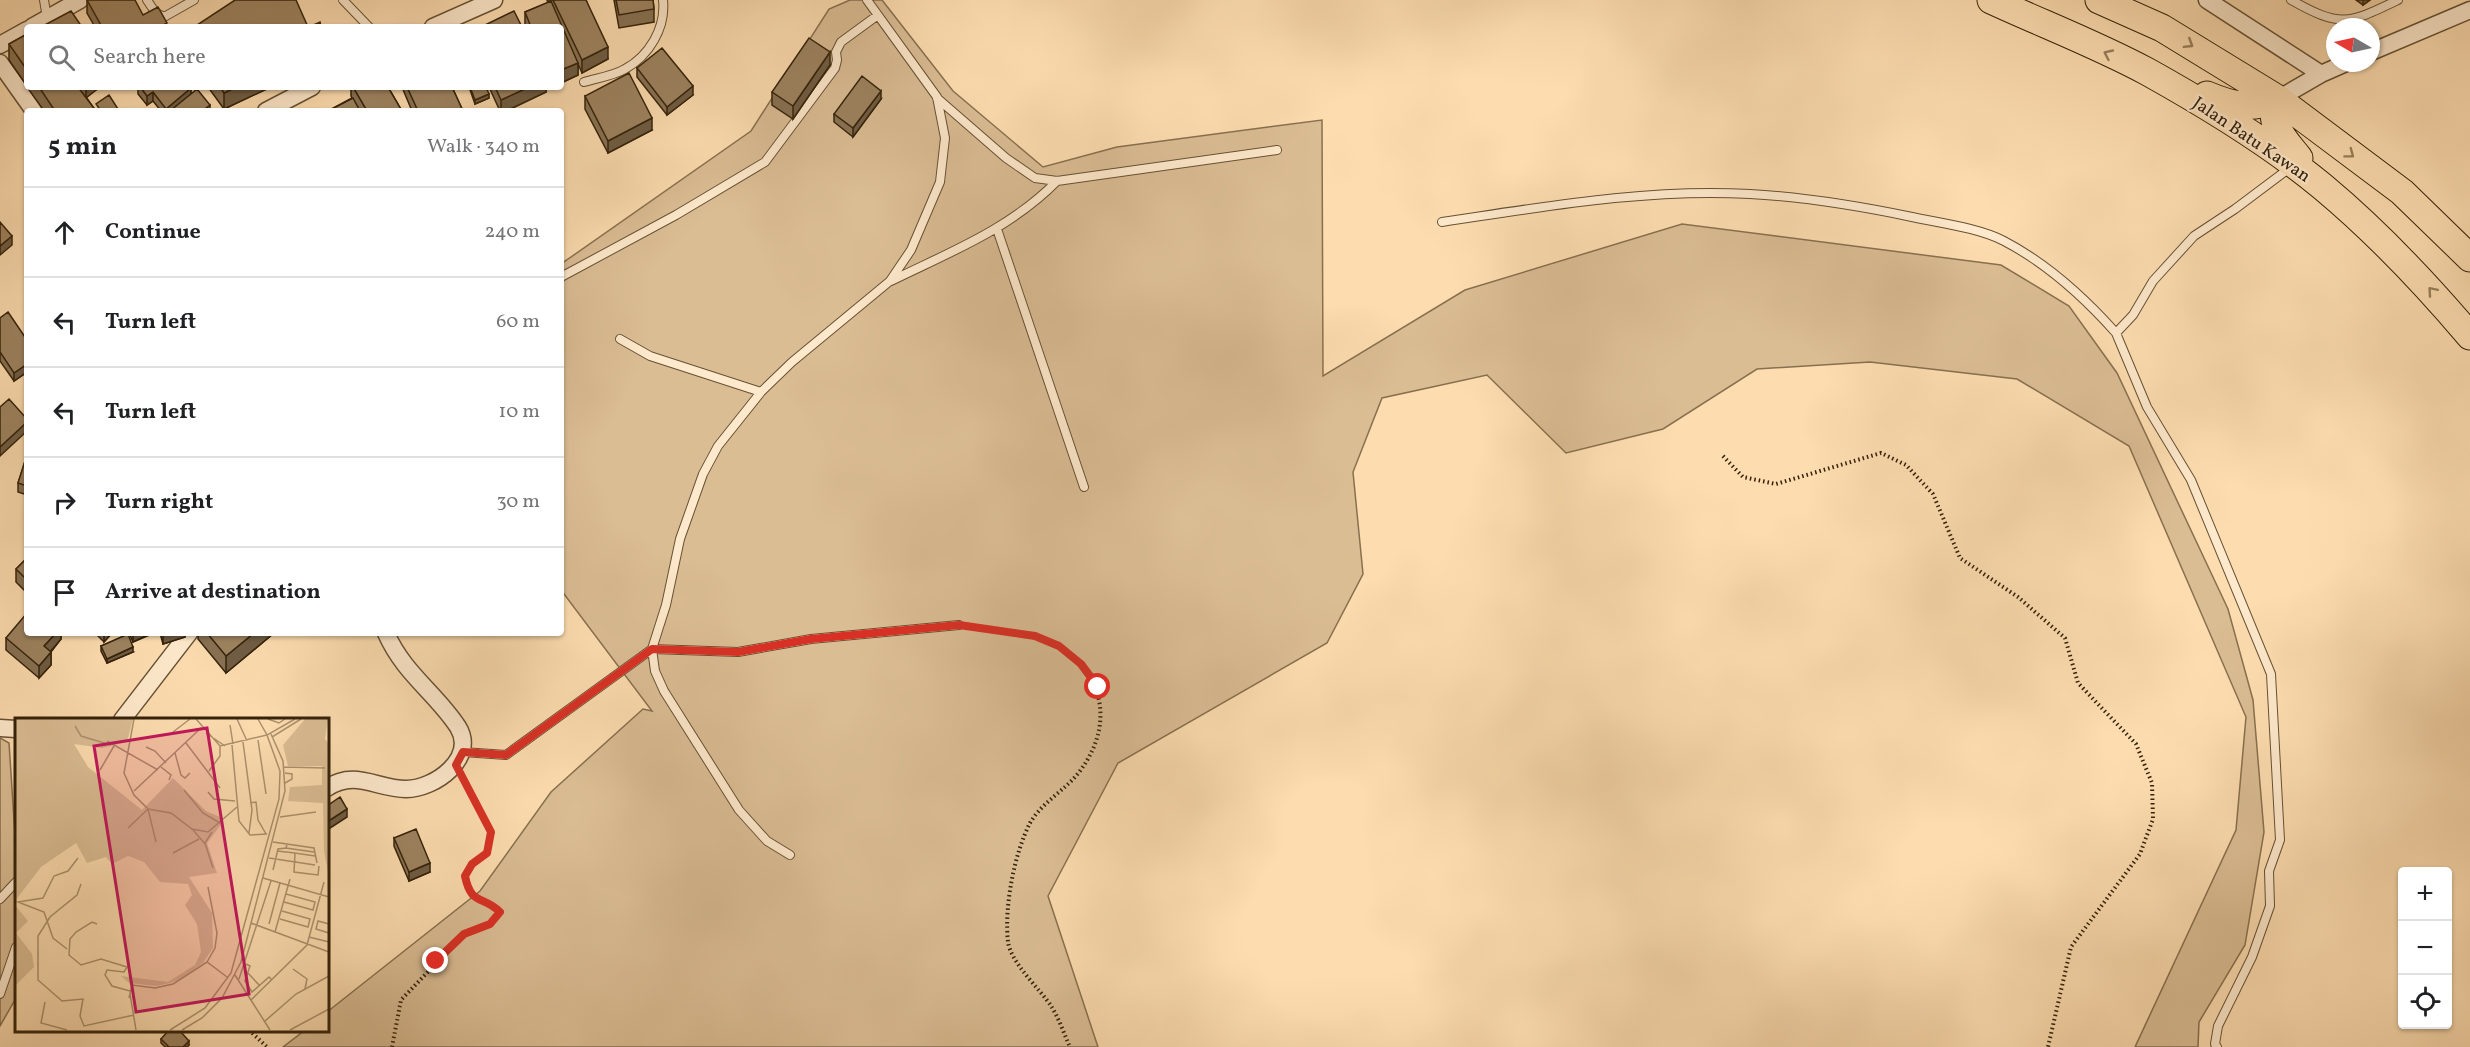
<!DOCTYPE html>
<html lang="en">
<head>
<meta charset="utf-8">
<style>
  :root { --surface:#fff; --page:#f6f6f6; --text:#202124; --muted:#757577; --line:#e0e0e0 }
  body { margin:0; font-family:Vollkorn,serif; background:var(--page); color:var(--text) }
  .controls { position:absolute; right:18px; bottom:18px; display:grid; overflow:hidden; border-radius:6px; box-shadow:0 2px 4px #0004 }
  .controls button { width:54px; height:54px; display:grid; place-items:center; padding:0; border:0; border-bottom:2px solid var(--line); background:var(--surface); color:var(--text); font:30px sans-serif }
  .compass { position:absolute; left:2326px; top:18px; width:54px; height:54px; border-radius:50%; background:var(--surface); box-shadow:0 2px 4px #0004; rotate:279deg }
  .stop { position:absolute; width:18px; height:18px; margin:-14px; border:4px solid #d93025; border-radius:50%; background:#fff }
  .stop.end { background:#d93025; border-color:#fff; box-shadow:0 2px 6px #0008 }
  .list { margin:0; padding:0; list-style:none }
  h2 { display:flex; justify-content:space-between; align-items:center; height:78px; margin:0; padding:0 24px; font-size:26px }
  h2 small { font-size:20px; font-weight:400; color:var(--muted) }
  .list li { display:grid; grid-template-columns:39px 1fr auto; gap:18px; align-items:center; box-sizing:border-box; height:90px; padding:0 24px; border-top:2px solid var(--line) }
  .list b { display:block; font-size:22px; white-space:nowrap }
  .list em { font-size:20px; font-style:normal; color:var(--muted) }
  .icon { flex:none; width:33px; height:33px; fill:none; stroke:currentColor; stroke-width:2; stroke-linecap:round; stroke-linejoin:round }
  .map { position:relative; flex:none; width:2470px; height:1047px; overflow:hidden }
  .search { position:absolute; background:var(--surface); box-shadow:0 2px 4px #0004; left:24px; top:24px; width:540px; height:66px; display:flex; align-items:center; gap:15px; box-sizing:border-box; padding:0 21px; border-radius:6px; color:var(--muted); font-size:22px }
  .panel { position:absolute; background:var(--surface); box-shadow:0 2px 4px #0004; left:24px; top:108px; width:540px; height:528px; border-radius:6px }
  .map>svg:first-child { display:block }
  .green { fill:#dbbd94; stroke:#88704f; stroke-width:1.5 }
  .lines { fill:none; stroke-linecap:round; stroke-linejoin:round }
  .service-casing { stroke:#665134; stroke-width:10 }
  .minor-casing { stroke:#665134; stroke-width:19 }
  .primary-casing { stroke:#34220a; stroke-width:29 }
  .path { stroke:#34220a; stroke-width:4; stroke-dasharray:1.5 3; stroke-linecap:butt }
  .service { stroke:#fee9cc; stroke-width:8 }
  .minor { stroke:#fee9cc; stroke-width:16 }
  .primary { stroke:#fdddb0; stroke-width:27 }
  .wall { fill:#877153; stroke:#34220a; stroke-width:1.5 }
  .shaded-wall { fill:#6e5c43; stroke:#34220a; stroke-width:1.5 }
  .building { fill:#9d8360; stroke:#34220a; stroke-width:1.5 }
  .oneway { stroke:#98805d }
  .route { stroke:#d93025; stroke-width:8 }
  .labels { text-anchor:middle; stroke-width:4.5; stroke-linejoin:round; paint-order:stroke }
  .street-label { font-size:18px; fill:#34220a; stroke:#fee9cc }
  .inset-road { fill:none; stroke:#ad926e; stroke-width:1.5 }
  .view { fill:#c2185b; fill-opacity:0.15; stroke:#c2185b; stroke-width:3 }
  .inset-edge { fill:none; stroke:#34220a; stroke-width:3 }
</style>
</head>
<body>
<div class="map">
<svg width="2470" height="1047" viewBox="0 0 2470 1047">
  <rect width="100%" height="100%" fill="#fdddb0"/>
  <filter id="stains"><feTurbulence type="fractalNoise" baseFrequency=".00333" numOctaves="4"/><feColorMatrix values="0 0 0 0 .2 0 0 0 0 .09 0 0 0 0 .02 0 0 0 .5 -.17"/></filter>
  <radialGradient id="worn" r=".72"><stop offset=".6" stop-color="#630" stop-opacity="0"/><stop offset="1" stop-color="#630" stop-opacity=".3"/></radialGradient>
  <!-- green -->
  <path class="green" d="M850,0H882L953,91L1043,167L1117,147L1322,120L1323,376L1465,290L1682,224L2001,265L2069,306L2117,373L2228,609L2253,700L2264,832L2245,945L2199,1022L2198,1047H2135L2236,830L2246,717L2129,446L2017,379L1870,362L1757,369L1663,429L1566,453L1487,375L1382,398L1353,472L1363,574L1327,643L1118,763L1048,896L1098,1047H283L304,1031L327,1030V1012L480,891L551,792L643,709L652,711L561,590V264L751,131L829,9Z
    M0,738L9,743L16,850V998L0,1026Z"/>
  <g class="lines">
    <!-- service casing -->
    <g class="service-casing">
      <path id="service" d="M44,0L47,18
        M147,0L155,12L164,17L194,0
        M343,0L369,27
        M2291,0C2341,28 2348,24 2398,0
        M584,82C597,78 613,76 625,69C649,56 666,28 663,0
        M937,98L1006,158L1035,178L1057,181L1277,150
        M1442,222C1543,207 1648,188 1750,194C1804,197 1859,206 1912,217C1940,223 1979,228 2004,241C2048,264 2084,297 2116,333
        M997,229L1084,487
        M561,277L676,215L765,162L835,68L837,60L836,52L841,42L878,15
        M891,281C950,252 1010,229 1057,181
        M620,339L650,356L761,392
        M463,752L506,755L652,649L738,652L811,639L959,625
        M790,855L767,841L739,810L664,691L655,671L652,649L666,605L680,539L703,474L718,446L761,392L792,362L890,281L911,250L940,182L945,138L937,97L867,0
        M0,899L16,882
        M0,994L16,947
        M2217,1047L2215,1044L2218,1026L2252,957L2270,906L2269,871L2280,840L2271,674L2191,480L2147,407L2116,333L2133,315L2153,281L2194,236L2235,209L2291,167"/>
    </g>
    <!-- minor casing -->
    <g class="minor-casing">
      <path id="minor" d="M2207,0L2321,74
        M32,27L80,0
        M433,27L494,0
        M0,45L27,30
        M2371,52L2470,10
        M0,63L34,111
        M2278,99L2321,74L2346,63
        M266,111L312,87
        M122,720L189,633
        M0,728L16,729
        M327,788C355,769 377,789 406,789C435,789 477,758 458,727C436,693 404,674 386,633"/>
    </g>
    <!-- primary casing -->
    <g class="primary-casing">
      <path id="primary" d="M1991,0C2043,24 2098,45 2148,72C2209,106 2270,143 2323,187C2377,232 2425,283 2470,336
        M2099,0L2162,28L2278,99L2402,192L2470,258
        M2207,95C2233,106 2251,110 2278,99
        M2278,99C2266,123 2285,140 2299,158"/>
    </g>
    <!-- path -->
    <path class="path" d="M1723,456L1743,477L1776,484L1881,453L1906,465L1933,494L1960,558L2018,597L2065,638L2078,683L2136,744L2152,783L2153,819L2140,854L2071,947L2048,1047
      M971,627C989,630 1024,632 1038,637C1099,660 1120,717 1080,771C1066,790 1043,801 1030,823C1014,854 1004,908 1008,942C1011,963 1040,989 1051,1006C1059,1018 1064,1034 1070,1047
      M249,1030L267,1047
      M392,1047L401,1000L464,934L490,924L500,912C483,895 471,906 465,876L473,864L487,853L491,832L463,779"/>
    <!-- service -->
    <use href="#service" class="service"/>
    <!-- minor -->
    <use href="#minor" class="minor"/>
    <!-- primary -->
    <use href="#primary" class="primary"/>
  </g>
  <!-- wall -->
  <path class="wall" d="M87,0L167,27H95L87,13Z
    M547,0H586L608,59L582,73L578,64V75L561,83V27H526L525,25V12L548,3Z
    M614,0H653L654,9V22L619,28Z
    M2356,0H2370L2363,5Z
    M27,34V86L9,60V44Z
    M830,65L793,119L772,105V92Z
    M637,68L693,95L667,115L637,77Z
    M27,87H100L86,97L96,111H44Z
    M138,87H190L191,93L210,111H161L153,101L147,105L138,94Z
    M208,87H271L224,109Z
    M351,87H388L402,111H328L352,98L351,96Z
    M402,87H452L463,111H412Z
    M469,87H486L489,98L475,104Z
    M489,87H546V92L506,111H500Z
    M585,96L652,130L608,153L585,109Z
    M881,99L853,137L834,122V114Z
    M0,318L27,340V372L14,381L0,361Z
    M27,455V495L18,492V483Z
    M27,558V593L16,582V569Z
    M61,633V639L51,652V665L39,678L6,650V638Z
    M95,633H112L104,642Z
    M129,633H152V634L133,642Z
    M160,633H185V637L163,644Z
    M198,633H274L226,673L198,639Z
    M101,646L133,652L107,663L101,651Z
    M394,838L430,872L409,881L394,846Z
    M161,1039L189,1045L187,1047H165L161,1043Z"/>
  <!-- shaded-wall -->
  <path class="shaded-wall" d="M2363,0H2370L2363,5Z
    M608,47V59L582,73V60Z
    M830,52V65L793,119V106Z
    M578,63V75L561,83V70Z
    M693,86V95L667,115V107Z
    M86,87H100L86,98Z
    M236,87H271L224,109V93Z
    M529,87H546V92L506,111H501V100Z
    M191,88V97L174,111H166V109Z
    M881,91V99L853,137V128Z
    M153,92V101L147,105V96Z
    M489,94V98L475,104V100Z
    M210,105V111H202Z
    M652,118V130L608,153V141Z
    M12,236V245L0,255V246Z
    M27,364V372L14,381V373Z
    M27,422V431L0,456V447Z
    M56,633H61V639L44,659V646Z
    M104,633H112L104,642Z
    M133,633H152L133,642Z
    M171,633H185V637L163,644V635Z
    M254,633H274L226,673V656Z
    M133,647V652L107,663V659Z
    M51,652V665L39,678V666Z
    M347,809V817L327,830V822Z
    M430,863V872L409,881V872Z
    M189,1041V1045L187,1047H183Z"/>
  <!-- building -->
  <path class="building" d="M87,0H135L143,15L158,7L167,23L160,27H102Z
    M235,0H296L308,27H194Z
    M553,0H586L608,47L582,60Z
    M616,0H653L654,9L619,15Z
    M551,1L578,63L561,70V27H531L525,12Z
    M71,11L82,27H41Z
    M514,11L522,27H481Z
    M320,22L321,27H309Z
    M27,34V70L9,44Z
    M809,38L830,52L793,106L772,92Z
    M662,48L693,86L667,107L637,68Z
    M629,73L652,118L608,141L585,96Z
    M862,76L881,91L853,128L834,114Z
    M39,87H78L96,111H55Z
    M140,87H190L191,88L166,109L153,92L147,96Z
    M220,87H236L224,93Z
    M353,87H388L402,111H367Z
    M407,87H452L463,111H418Z
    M470,87H486L489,94L475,100Z
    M495,87H529L501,100Z
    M197,89L210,105L202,111H170Z
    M109,95L118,109L115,111H101L96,104Z
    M353,98L360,111H328Z
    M0,222L12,236L0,246Z
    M8,312L27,340V364L14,373L0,352V318Z
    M9,399L27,419V422L0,447V407Z
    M27,455V486L18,483Z
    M27,558V580L16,569Z
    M27,613V633H56L44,646L51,652L39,666L6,638Z
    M207,633H254L226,656Z
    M128,634L133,647L107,659L101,646Z
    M340,797L347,809L327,822V806Z
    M416,829L430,863L409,872L394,838Z
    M169,1030H179L189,1041L183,1047H169L161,1039Z"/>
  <!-- one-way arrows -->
  <defs><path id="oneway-chevron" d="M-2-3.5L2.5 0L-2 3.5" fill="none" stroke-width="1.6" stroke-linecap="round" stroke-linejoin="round" transform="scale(1.5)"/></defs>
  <g class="oneway">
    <use href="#oneway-chevron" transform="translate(2189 44) rotate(32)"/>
    <use href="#oneway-chevron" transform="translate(2108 54) rotate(-155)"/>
    <use href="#oneway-chevron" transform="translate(2350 154) rotate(37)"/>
    <use href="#oneway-chevron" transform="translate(2432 291) rotate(-131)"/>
  </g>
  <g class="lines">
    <!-- route -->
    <path class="route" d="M436,961L464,934L490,924L500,912C483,895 471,906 465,876L472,864L487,853L491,832L456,765L463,752L506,755L652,649L738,652L811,639L959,625L1035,636L1059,646L1081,664L1098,687"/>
  </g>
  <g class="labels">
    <!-- street labels -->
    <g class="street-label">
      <text transform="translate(2252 139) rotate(34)" y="6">Jalan Batu Kawan</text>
    </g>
  </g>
  <!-- overview -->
  <g transform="translate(15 718)">
    <rect width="314" height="314" fill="#fdddb0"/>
    <path d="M0,1H118L112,24L87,30L59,26L73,49L127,92L158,60L191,93L205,99L208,104L192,125L202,155L174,159L197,195L198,230L188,245L164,261L155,265L141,268L114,265L106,258L153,264L180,247L186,234L182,206L170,187L177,177L173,166L145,164L129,144L113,138L97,146L91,139L72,145L61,125L26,149L0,183ZM290,1H313L310,21L314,26L313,154L309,133L308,85L273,83L275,69L307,67V48H273L268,27ZM0,187L13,203L1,215L17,236L19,249L1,267Z" fill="#dbbd94"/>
    <path class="inset-road" d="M119,1L109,55L119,77L133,91L141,124M181,1L205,28L252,17L243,1M222,1L232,23M253,1L264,5L270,1M215,7L218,26M60,8L66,18L96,27M158,14L175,1M191,15L210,28M257,19L286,1M243,22L251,76M92,23L143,52M228,24L237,92L234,115M171,25L205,70M217,27L224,103L235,117L252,116M131,29L140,33L151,45M160,35L166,57L170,60L175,55M146,49L156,57L154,62M269,49L310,50M85,52L99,28M194,53L205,38V28M270,55L277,56V61L270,65M169,72L188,95L205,105M119,73L186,10M193,74L199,81L220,83M235,85L241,84L243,102L251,116M265,99L301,94M113,110L133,91L156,95L177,111L193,114L222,89M178,112L191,127M197,114L190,125L198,150M258,124L299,130L302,145M271,130L299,134M262,133L280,135M158,135L184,121M300,138L280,135L279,154L303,157L304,148M254,140L300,147M258,152L263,131L271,130L272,126M248,160L314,179M66,166L62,177L35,199L23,218V262L47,283L68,281L65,298L69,308L119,297M269,184L298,192L300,184L271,176M265,201L293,209L295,201L267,193M236,205L314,234M82,206L77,204L61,214L55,221L54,237L66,247L86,241L112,249L109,254L92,252L90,257L97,268L115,273M254,206L265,165M314,206L303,203L301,211L314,215M260,214L275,161M294,219L314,224M52,231L38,220L29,194L3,184L28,180L39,158L53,153L63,140M192,244L200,230L202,215L193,169M231,246L235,248L230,263L237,274L254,259L257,262M278,251L292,261L290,271M232,254L245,268M220,257L255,312M224,261L256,163M115,276L121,312M114,280L117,267L140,270L158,266L192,244L212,259M236,282L292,227L309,164M30,284L26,305L52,312M250,303L281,276L314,258M155,312L190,290L216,255L264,81L265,53L252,17L280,1M167,312L187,300L207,280L226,244L270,73L268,43L256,16M275,312L314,291"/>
    <path class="view" d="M192,10L234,276L121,294L79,28Z"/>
    <rect width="314" height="314" class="inset-edge"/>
  </g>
  <rect width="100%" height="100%" filter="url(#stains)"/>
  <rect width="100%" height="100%" fill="url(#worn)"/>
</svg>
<div class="controls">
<button>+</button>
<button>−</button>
<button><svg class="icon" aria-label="locate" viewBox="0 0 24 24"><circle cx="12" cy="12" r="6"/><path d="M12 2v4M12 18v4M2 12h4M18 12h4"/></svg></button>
</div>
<svg class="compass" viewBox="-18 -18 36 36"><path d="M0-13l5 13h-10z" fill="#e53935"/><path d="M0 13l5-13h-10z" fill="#757577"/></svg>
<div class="stop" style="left:1098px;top:687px"></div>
<div class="stop end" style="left:436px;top:961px"></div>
<div class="search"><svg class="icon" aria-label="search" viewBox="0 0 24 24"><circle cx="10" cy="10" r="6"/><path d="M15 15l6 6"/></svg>Search here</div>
<section class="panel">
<h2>5 min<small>Walk · 340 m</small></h2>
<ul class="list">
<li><svg class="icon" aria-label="ahead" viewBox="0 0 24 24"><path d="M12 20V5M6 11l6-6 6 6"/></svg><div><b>Continue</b></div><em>240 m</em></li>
<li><svg class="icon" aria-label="left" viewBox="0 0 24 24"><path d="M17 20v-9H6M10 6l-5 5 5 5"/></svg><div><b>Turn left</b></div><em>60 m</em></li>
<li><svg class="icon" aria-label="left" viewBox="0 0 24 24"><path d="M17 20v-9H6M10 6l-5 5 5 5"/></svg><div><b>Turn left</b></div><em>10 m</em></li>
<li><svg class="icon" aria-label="right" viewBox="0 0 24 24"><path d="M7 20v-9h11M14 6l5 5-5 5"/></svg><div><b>Turn right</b></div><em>30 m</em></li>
<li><svg class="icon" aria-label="arrive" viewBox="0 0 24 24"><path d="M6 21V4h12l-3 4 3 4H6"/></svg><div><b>Arrive at destination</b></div></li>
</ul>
</section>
</div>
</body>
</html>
